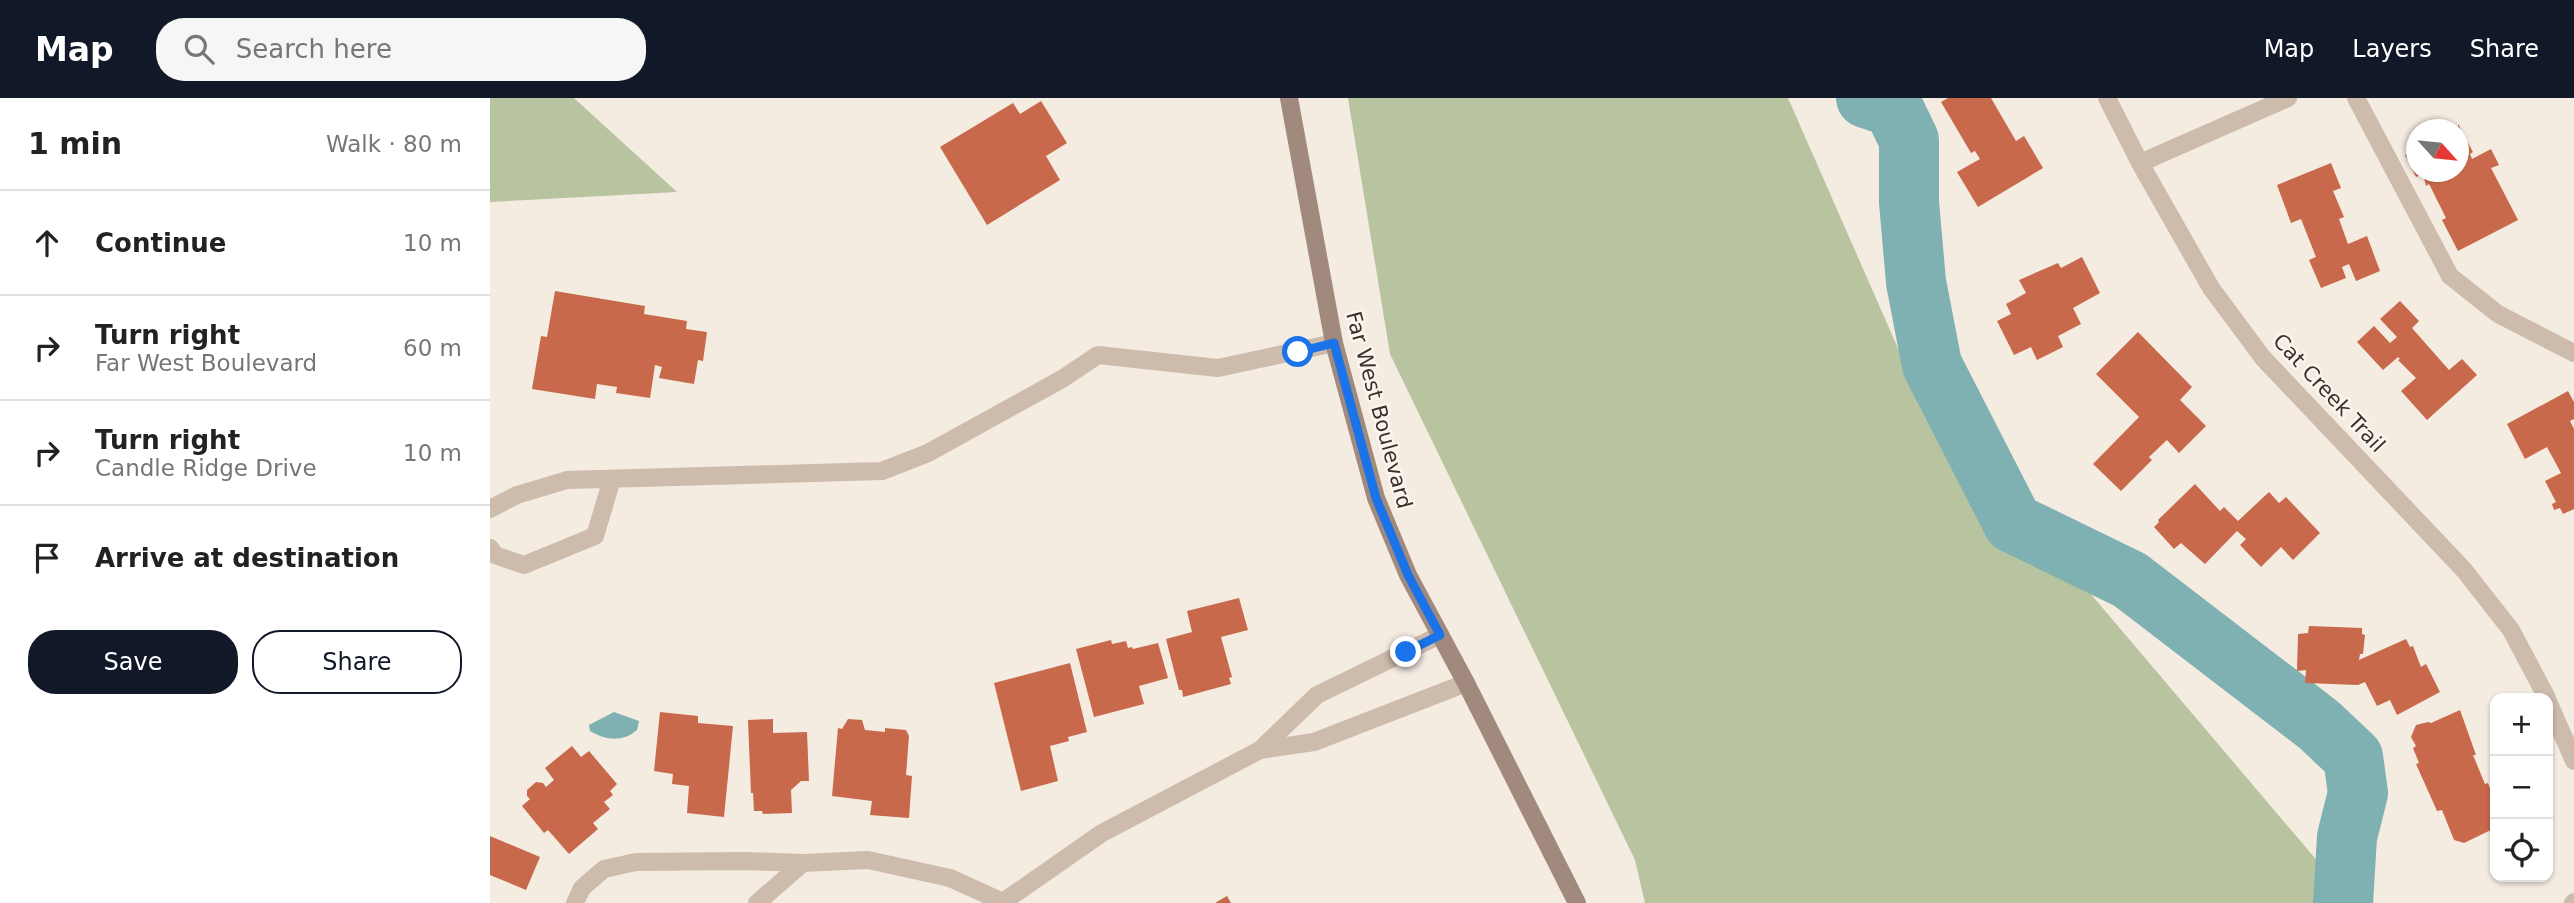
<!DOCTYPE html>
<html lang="en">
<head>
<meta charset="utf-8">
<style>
  :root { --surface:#fff; --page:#f6f6f6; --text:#222; --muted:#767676; --line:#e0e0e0; --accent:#111827 }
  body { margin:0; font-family:"DejaVu Sans",sans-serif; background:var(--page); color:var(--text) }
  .controls { position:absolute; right:21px; bottom:21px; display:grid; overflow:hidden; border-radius:14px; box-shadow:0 2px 5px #0004 }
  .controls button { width:63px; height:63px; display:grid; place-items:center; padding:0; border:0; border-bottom:2px solid var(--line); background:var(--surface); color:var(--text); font:35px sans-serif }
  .compass { position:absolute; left:1916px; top:21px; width:63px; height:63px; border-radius:50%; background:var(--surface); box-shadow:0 2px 5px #0004; rotate:117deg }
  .stop { position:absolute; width:21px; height:21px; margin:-16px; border:5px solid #1a73e8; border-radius:50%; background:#fff }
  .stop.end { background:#1a73e8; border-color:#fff; box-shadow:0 2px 7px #0008 }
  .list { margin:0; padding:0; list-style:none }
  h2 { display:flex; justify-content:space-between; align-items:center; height:91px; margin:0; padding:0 28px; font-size:30px }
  h2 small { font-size:23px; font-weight:400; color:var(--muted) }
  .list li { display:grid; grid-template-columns:46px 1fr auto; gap:21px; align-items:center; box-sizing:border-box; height:105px; padding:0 28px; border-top:2px solid var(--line) }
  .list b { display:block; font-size:26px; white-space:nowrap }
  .list p { margin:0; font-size:23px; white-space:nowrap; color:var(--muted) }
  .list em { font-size:23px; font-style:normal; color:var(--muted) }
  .actions { display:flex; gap:14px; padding:21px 28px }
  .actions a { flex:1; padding:16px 0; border:2px solid var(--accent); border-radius:28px; text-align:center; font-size:24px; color:var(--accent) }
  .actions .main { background:var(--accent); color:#fff }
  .icon { flex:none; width:38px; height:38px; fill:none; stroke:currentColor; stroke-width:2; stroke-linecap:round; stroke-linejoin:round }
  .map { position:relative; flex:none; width:2084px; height:805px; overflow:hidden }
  header { display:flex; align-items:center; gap:42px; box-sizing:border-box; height:98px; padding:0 35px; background:var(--accent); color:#fff }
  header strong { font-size:33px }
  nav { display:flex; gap:38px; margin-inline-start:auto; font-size:24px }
  .search { width:490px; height:63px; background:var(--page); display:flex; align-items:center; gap:18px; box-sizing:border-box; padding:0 24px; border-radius:28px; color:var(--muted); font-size:26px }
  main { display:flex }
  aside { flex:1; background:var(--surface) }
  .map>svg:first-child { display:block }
  .green { fill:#b8c4a0 }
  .water { fill:#7fb0b2 }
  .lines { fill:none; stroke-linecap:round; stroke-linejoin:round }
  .river { stroke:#7fb0b2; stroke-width:60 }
  .building { fill:#c8694b }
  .lane { stroke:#cdbbac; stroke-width:18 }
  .street { stroke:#cdbbac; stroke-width:18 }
  .secondary { stroke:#a18a7d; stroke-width:18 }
  .route { stroke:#1a73e8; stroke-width:9 }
  .labels { text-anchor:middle; stroke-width:5; stroke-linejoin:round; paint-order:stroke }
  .street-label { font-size:21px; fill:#3b302b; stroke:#fbf5ee }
</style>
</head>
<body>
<header>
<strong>Map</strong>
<div class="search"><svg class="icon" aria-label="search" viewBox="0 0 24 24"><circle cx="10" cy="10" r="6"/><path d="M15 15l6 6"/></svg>Search here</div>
<nav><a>Map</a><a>Layers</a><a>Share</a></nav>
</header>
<main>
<aside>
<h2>1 min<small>Walk · 80 m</small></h2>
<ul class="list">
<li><svg class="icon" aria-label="ahead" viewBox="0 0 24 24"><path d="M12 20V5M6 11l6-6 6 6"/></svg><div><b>Continue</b></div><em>10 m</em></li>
<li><svg class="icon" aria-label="right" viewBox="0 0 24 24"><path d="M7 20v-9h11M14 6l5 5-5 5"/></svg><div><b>Turn right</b><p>Far West Boulevard</p></div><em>60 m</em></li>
<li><svg class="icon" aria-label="right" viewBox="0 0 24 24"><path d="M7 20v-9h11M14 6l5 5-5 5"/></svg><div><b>Turn right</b><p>Candle Ridge Drive</p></div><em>10 m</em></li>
<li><svg class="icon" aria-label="arrive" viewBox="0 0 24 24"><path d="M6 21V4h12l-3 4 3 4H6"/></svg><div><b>Arrive at destination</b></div></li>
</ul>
<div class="actions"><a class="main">Save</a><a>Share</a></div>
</aside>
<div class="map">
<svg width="2084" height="805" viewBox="0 0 2084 805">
  <rect width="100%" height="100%" fill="#f4ebe1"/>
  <!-- green -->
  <path class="green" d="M0,0H84L187,94L0,104Z
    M858,0H1298L1425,289L1852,792L1849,805H1155L1145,762L900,256Z"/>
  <!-- water -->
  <path class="water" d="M124,614L149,623L147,632C133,644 116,643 100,633L99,627Z"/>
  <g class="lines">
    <!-- river -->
    <path class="river" d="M1376,0L1403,9L1419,42V104L1426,184L1442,267L1523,425L1640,482L1829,627L1863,659L1868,695L1857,739L1853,805"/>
  </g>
  <!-- building -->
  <path class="building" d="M1458,0H1501L1526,43L1534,38L1553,70L1488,109L1467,74L1490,61L1485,53L1481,55L1451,4Z
    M551,3L577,45L556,58L570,82L497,127L450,49L523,5L530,16Z
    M1968,26L1983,54L1980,56L1982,61L2001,51L2009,67L2001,70L2028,122L1968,153L1952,122L1956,120L1939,86L1936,88L1933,76L1926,79L1915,57L1926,51V74H1968V32H1963L1968,29Z
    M1841,65L1851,90L1843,93L1854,119L1849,121L1858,146L1877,138L1890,173L1866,183L1859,166L1852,169L1856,180L1831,190L1819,162L1826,159L1811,121L1801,125L1787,87Z
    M1592,159L1610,195L1583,210L1591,226L1568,238L1573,249L1547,262L1541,249L1524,257L1507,223L1521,216L1516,206L1536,195L1529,182L1568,165L1571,170Z
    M65,193L155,208L154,216L197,223L196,231L217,234L213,263L208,262L204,286L169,280L172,269L165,267L160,300L126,295L127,289L107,286L105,301L42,291L51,238L57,239Z
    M1910,203L1929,223L1922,230L1959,272L1972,261L1987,277L1937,322L1911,293L1926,280L1908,262L1910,261L1908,259L1893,272L1867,244L1884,228L1900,245L1907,239L1890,221Z
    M1648,234L1702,289L1690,302L1716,328L1689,355L1677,342L1659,359L1662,362L1631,393L1603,366L1649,319L1606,276Z
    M2078,293L2084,304V321L2080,323L2084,331V411L2073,416L2070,410L2064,412L2062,406L2066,404L2055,383L2071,375L2057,349L2035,361L2017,326Z
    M1705,386L1730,413L1734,409L1748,423L1779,394L1789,405L1796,399L1830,435L1803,462L1791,449L1771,469L1750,447L1756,441L1747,433L1715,466L1691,445L1684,451L1664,429L1669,424L1668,422Z
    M749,500L758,532L731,539L742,579L739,580L741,586L693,599L692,592H689L676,541L702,534L697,513Z
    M1819,528L1872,530V536L1875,537L1873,556H1870L1869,562L1916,541L1920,549L1923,548L1931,569L1936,566L1950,594L1907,617L1900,602L1887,608L1875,584L1868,587L1815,585L1816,572L1807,573L1808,536L1818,535Z
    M621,542L622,546L636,543L638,550L642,549L643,551L668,545L678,580L649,588L654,606L604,619L586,551Z
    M580,565L597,634L578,639L579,643L560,648L568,683L531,693L504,585Z
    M1970,612L1986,657H1983L1995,686L1998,685L2005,704V730L1974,745L1964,742L1952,712L1947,713L1926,666L1929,665L1923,650L1926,648L1921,639L1926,627L1938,624L1941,625Z
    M170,614L208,618V625L243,628L234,719L197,715L199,688L182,686L183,676L164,673Z
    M283,621V635L317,634L319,683H311L301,692L302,715L273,716L272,713H264L263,695H261L258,622Z
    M358,621L372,622L375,632L395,634V630L416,632L419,638L416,677L422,678L419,720L380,717L382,703L342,698L348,630L352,631Z
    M82,648L91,659L99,653L127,686L120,693L123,697L114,704L120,711L103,725L108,731L79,756L58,732L54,735L32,708L40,701L37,698V692L46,684L53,685L56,689L64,682L55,670Z
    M0,738L50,759L36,792L0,777Z
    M737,798L741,805H725Z"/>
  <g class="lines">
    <!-- lane -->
    <path class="lane" d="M1866,0L1960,178L2008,216L2084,255"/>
    <!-- street -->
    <path class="street" d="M1617,0L1650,65L1721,190L1773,260L1974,472L2021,532L2057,600
      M1650,65L1798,0
      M0,411L27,397L77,382L392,373L438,355L572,281L608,257L728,270L844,245
      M0,450L5,457L34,467L105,438L122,381
      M2058,603L2084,663
      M770,652L824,644L976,585
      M513,804L612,735L770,652L827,597L950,537
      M85,805L92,790L114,771L146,764L256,763L313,765L378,762L460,780L515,805
      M267,805L313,765
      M2083,805L2084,804"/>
    <!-- secondary -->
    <path class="secondary" d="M799,0L844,245L886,400L918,477L976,585L1087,805"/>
  </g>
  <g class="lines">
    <!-- route -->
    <path class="route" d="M808,254L844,245L886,400L918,477L950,537L916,554"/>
  </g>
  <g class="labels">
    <!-- street labels -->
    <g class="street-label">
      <text transform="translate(1839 295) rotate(47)" y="7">Cat Creek Trail</text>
      <text transform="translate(889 312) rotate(75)" y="7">Far West Boulevard</text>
    </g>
  </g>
</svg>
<div class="controls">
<button>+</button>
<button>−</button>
<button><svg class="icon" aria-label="locate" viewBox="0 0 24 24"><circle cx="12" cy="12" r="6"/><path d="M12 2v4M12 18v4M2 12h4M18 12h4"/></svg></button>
</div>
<svg class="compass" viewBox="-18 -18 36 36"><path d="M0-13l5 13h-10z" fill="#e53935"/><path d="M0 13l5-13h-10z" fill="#767676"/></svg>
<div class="stop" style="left:808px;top:254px"></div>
<div class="stop end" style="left:916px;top:554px"></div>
</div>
</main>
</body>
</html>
